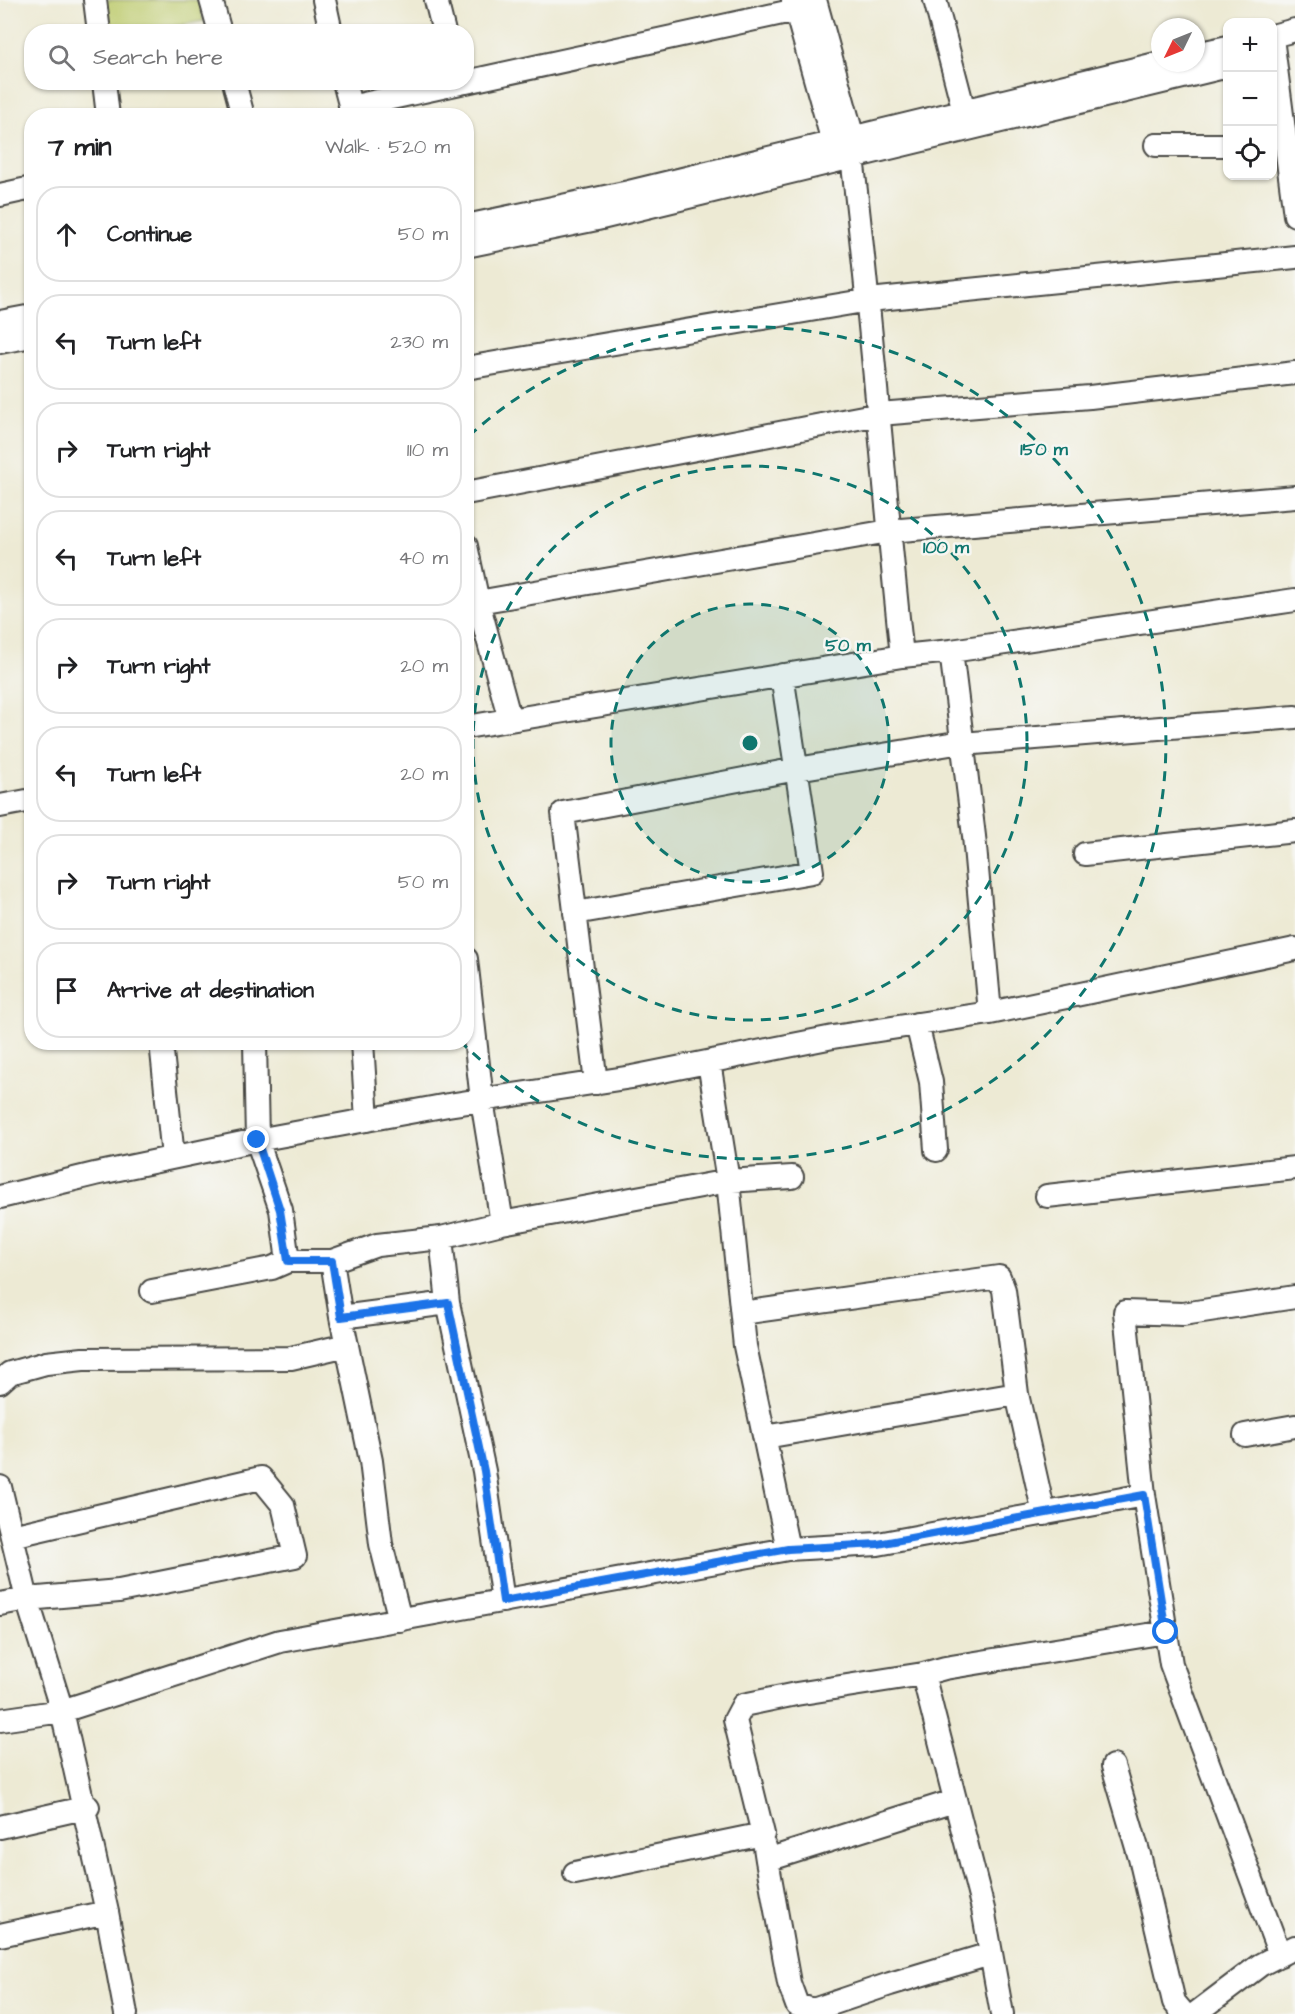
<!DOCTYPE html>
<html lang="en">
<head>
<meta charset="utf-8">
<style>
  :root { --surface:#fff; --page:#f6f6f6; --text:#202124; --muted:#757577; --line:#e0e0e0 }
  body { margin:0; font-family:"Architects Daughter",sans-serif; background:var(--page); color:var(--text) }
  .controls { position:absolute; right:18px; top:18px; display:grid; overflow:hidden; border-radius:12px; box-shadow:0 2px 4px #0004 }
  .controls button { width:54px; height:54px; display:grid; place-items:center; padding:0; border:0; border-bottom:2px solid var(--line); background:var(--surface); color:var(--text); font:30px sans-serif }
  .compass { position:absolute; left:1151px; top:18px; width:54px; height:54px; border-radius:50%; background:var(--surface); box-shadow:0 2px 4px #0004; rotate:227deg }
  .stop { position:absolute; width:18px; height:18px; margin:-14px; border:4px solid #1a73e8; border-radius:50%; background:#fff }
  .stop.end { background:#1a73e8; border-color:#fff; box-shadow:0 2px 6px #0008 }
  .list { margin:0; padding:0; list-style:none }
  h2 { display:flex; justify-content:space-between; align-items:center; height:78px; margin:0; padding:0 24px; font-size:26px }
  h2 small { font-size:20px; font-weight:400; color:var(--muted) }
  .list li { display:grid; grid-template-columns:39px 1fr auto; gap:18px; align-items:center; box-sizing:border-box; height:96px; margin:0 12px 12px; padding:0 12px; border:2px solid var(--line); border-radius:24px }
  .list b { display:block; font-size:22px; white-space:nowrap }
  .list em { font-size:20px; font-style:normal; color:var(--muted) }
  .icon { flex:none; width:33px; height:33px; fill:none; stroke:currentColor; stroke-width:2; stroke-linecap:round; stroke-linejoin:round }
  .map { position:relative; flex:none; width:1295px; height:2014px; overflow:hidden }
  .search { position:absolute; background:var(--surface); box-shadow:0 2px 4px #0004; left:24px; top:24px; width:450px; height:66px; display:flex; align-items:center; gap:15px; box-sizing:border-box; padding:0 21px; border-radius:24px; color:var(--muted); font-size:22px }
  .panel { position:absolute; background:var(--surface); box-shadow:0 2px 4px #0004; left:24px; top:108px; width:450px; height:942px; border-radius:24px }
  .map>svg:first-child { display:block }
  .green { fill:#bdcb6d; stroke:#747b4c; stroke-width:1.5 }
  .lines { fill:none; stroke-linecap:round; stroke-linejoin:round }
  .minor-casing { stroke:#484844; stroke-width:26 }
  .minor { stroke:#fff; stroke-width:22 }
  .route { stroke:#1a73e8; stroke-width:8 }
  .ring { fill:none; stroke:#0f766e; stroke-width:3; stroke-dasharray:10 8 }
  .centre { fill:#0f766e; stroke:#f6f6f2; stroke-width:3 }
  .ring-label { font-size:18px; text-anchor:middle; font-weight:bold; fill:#0f766e; stroke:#f6f6f2; stroke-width:5; stroke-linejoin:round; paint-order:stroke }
</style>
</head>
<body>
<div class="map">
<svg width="1295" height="2014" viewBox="0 0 1295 2014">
  <rect width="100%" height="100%" fill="#f6f6f2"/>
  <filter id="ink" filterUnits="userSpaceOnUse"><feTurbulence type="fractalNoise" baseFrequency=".0167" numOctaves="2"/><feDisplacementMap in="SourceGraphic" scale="12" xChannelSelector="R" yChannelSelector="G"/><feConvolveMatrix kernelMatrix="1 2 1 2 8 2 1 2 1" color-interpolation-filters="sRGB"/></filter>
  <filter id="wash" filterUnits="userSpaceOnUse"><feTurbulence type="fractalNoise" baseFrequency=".008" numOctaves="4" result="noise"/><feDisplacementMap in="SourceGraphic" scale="24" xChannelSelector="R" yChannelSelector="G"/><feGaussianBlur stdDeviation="1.35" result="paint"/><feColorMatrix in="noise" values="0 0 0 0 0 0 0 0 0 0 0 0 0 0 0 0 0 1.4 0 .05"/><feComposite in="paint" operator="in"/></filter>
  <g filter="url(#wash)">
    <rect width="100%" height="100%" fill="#edead4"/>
    <!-- green -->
    <path class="green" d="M103,0H199L204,21L151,31H106Z"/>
  </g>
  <g filter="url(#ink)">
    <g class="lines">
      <!-- minor casing -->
      <g class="minor-casing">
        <path id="minor" d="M95,0L99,32
          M211,0L220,32
          M324,0L331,32
          M436,0L444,32
          M793,0L833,142L844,151
          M935,0L964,111
          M1272,36L1295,30
          M1272,38L1295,215
          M1196,54L1228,47
          M104,82L108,116
          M234,82L243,116
          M344,82L353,116
          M466,82L796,10
          M350,107L465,82
          M1156,145H1228
          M0,195L32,188
          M466,226L629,192L1160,63
          M466,246L597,219L1228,66
          M0,322L32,316
          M0,342L32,336
          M466,368L869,300L1295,257
          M466,493L879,414L1090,397L1295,373
          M466,546L478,602L889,531L1295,497
          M478,602L510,720
          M951,651L1295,600
          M466,727L902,656
          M0,806L32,800
          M1085,854L1295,831
          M575,913L812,872L782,675
          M466,959L482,1100L502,1223
          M990,1013L1295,949
          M917,1024L931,1082L936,1150
          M161,1042L173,1157
          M255,1042L257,1140L281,1210L288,1261
          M362,1042L367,1120
          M709,1062L728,1181L745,1346L788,1549L878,1544L1144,1495L1171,1664L1280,1955
          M596,1083L563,813L797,769L962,742V744L1295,717
          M1047,1196L1295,1168
          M0,1197L95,1174L257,1140L448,1105L632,1077L833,1037L990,1013L974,836L951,651L902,656C884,490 872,323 852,157L853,138L815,0
          M441,1238L448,1303L484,1471L503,1601
          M332,1261L341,1317L371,1461L381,1544L400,1620
          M152,1291L272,1268L288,1261H332L377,1245L441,1238L502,1223L728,1181L792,1177
          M742,1313L999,1277L1004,1290L1017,1394L1044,1514
          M341,1317L448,1303
          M0,1382L10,1373L46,1363L83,1359L291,1358L347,1345
          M1245,1435L1295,1426
          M765,1437L1017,1394
          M0,1487L27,1599L62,1711L107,1912L126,2014
          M1144,1495L1125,1312L1183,1314L1295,1297
          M0,1604L27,1599L119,1591L295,1556L283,1505L261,1478L12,1536
          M923,1674L983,1909L1002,2014
          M0,1720L62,1711L280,1641L788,1549
          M1113,1766L1140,1858L1174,2002L1184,2014
          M0,1827L88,1807
          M765,1847L767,1860L954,1801
          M767,1860L789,1983L797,2005L813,2010L890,1984L990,1954
          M575,1873L763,1834L735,1720L743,1705L796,1694L923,1674L945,1668L1166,1632
          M0,1935L107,1912
          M1195,2014L1260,1965L1295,1947"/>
      </g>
      <!-- minor -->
      <use href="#minor" class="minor"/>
    </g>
  </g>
  <g class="lines" filter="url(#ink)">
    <!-- route -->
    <path class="route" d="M257,1140L280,1210L288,1261H332L341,1317L448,1303L484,1471L503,1601L788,1549L878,1544L1144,1495L1166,1632"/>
  </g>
  <!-- distance rings -->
  <circle cx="750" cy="743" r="139" fill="#0f766e" fill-opacity=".12"/>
  <g class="ring">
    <circle cx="750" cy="743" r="139"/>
    <circle cx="750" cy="743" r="277"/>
    <path d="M469 436A416 416 0 1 1 464 1045"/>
  </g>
  <circle cx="750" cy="743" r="9" class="centre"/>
  <g class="ring-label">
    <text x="1044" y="455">150 m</text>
    <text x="946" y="553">100 m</text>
    <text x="848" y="651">50 m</text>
  </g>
</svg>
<div class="controls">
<button>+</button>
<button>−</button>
<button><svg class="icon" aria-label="locate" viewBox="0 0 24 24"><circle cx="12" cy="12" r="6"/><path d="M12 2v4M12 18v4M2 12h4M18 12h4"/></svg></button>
</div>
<svg class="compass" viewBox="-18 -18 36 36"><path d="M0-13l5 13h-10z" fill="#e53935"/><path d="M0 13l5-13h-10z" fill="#757577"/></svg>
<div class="stop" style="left:1166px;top:1632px"></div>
<div class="stop end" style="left:257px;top:1140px"></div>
<div class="search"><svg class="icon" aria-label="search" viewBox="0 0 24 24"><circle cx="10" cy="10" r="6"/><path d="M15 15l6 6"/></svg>Search here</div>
<section class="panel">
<h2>7 min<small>Walk · 520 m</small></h2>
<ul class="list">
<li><svg class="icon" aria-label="ahead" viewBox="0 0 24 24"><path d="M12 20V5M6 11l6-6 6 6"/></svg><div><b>Continue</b></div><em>50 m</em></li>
<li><svg class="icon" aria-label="left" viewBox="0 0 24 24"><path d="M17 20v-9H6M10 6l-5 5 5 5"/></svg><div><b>Turn left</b></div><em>230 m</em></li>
<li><svg class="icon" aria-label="right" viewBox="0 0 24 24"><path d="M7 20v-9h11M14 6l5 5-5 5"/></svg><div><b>Turn right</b></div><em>110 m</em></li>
<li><svg class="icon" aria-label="left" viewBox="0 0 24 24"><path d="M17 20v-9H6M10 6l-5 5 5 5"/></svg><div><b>Turn left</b></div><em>40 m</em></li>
<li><svg class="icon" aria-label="right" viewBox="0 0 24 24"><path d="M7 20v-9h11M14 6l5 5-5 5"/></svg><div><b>Turn right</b></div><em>20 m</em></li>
<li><svg class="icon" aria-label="left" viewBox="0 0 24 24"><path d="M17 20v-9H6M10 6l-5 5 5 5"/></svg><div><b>Turn left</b></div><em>20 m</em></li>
<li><svg class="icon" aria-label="right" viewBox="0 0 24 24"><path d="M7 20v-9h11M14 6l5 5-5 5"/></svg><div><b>Turn right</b></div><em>50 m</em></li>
<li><svg class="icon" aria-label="arrive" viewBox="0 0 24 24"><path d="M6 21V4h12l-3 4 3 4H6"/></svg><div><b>Arrive at destination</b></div></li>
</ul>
</section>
</div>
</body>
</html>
